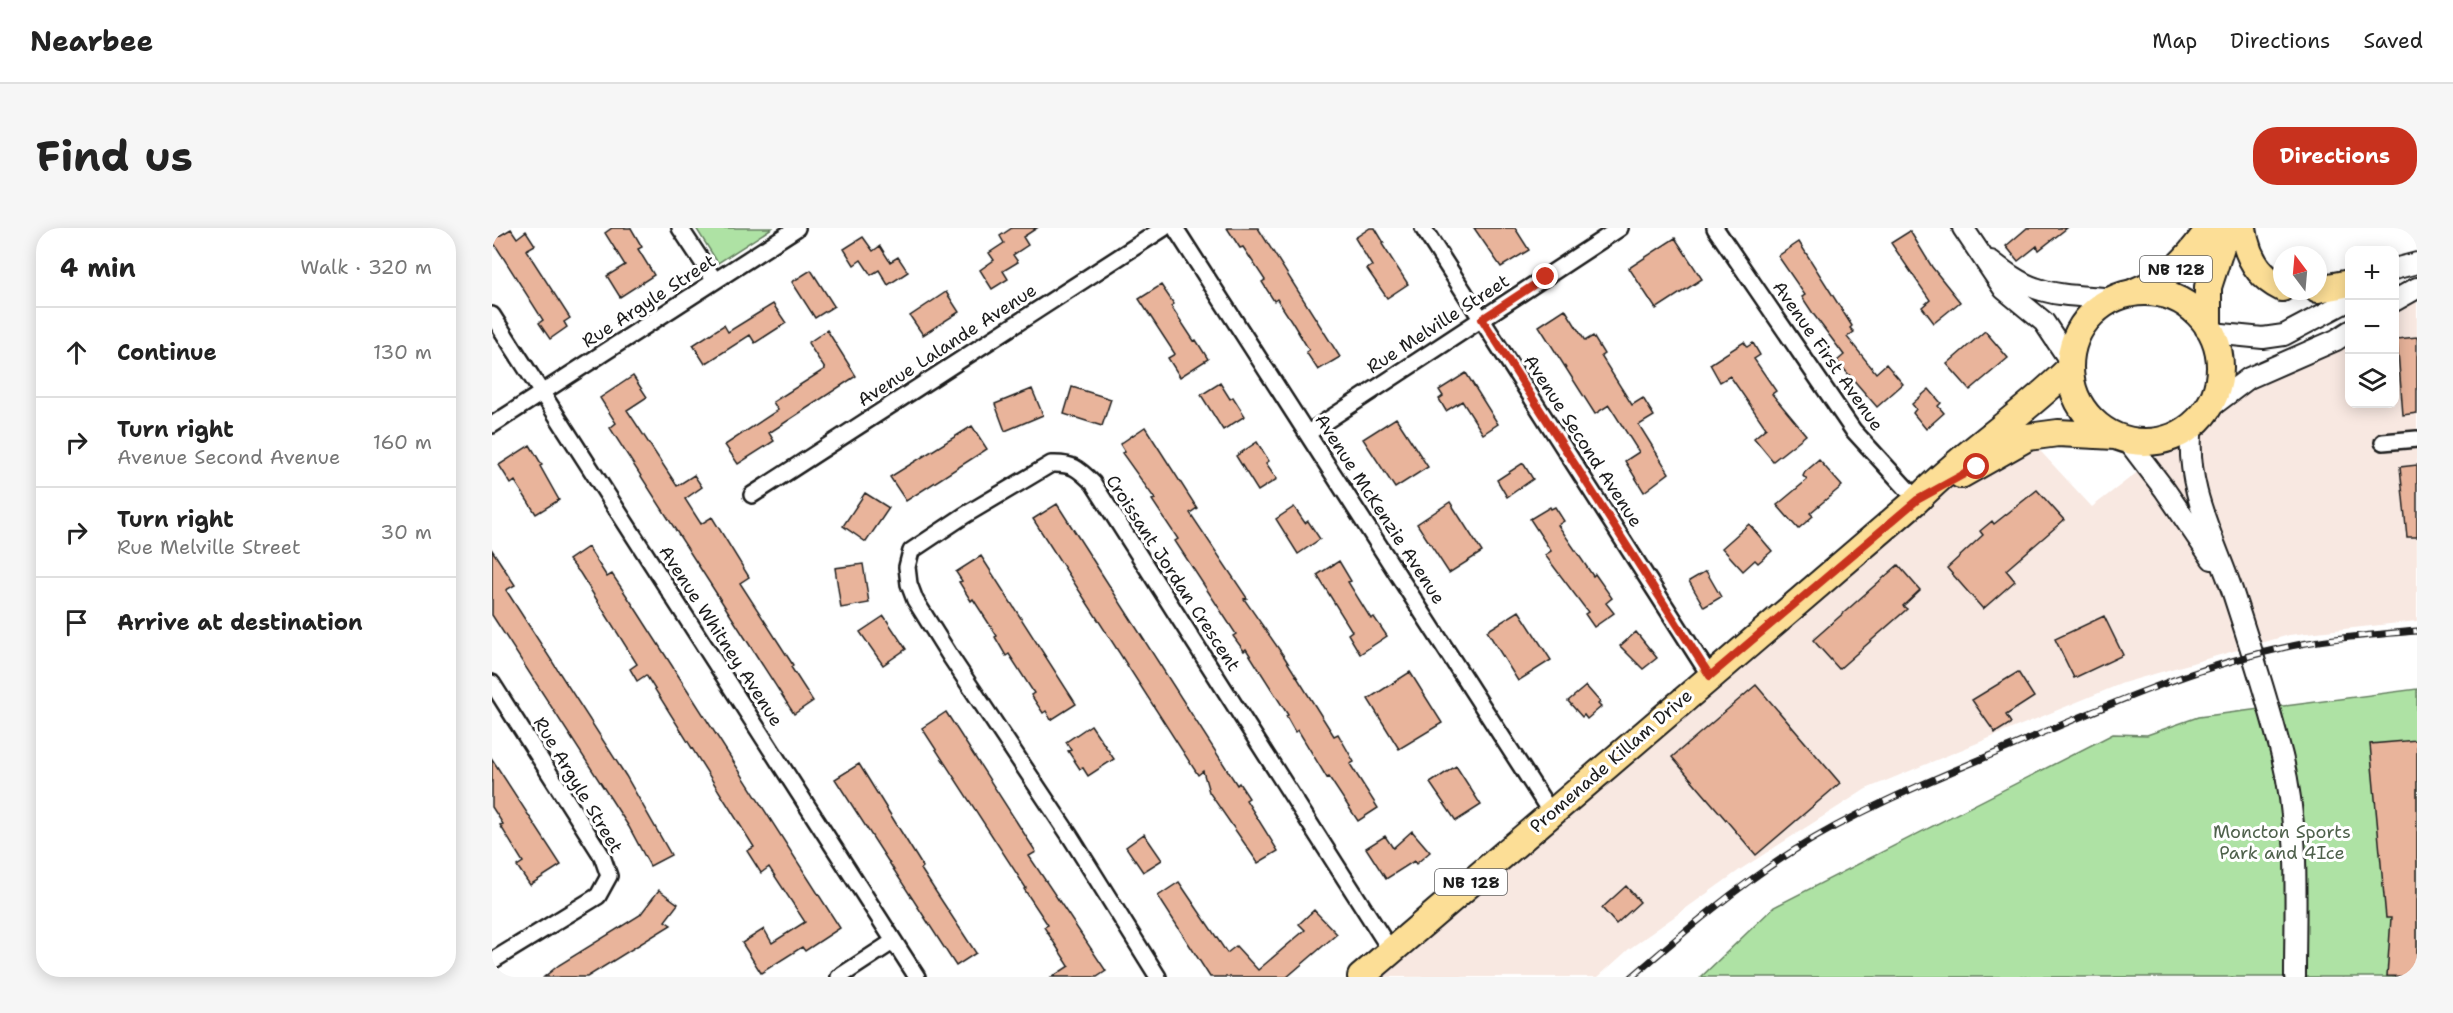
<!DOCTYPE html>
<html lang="en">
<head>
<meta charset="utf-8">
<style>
  :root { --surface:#fff; --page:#f6f6f6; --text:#222; --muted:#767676; --line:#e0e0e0; --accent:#c8321e }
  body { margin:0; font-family:"Shantell Sans",sans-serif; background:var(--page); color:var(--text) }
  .controls { position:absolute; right:18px; top:18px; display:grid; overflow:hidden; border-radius:12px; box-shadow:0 3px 15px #0003 }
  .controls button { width:54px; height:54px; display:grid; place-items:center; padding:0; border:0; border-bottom:2px solid var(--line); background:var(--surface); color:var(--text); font:30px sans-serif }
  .compass { position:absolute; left:1781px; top:18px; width:54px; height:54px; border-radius:50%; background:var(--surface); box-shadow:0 3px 15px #0003; rotate:344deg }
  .stop { position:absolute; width:18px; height:18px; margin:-14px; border:4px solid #c8321e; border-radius:50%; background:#fff }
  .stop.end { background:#c8321e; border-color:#fff; box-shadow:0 2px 6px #0008 }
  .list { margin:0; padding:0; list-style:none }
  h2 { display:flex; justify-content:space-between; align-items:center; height:78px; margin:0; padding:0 24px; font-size:26px }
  h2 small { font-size:20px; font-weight:400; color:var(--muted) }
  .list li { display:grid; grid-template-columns:39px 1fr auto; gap:18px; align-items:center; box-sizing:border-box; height:90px; padding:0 24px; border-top:2px solid var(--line) }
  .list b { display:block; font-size:22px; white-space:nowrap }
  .list p { margin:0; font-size:20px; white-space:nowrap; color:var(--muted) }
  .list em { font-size:20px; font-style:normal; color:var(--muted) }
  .icon { flex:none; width:33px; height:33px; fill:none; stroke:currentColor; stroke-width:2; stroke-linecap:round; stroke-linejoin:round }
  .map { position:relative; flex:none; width:1925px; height:749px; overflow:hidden; border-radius:24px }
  header { display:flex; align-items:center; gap:36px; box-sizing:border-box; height:84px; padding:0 30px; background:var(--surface); border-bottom:2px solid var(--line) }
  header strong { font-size:28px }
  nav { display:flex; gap:33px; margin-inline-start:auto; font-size:21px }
  .intro { display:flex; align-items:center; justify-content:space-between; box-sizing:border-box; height:144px; padding:0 36px }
  h1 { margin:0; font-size:42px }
  .button { padding:15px 27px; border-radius:24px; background:var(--accent); color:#fff; font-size:21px; font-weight:700 }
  main { display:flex; gap:36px; padding:0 36px }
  aside { flex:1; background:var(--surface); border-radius:24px; box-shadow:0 3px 15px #0003 }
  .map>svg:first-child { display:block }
  .built { fill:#f8e8e1 }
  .green { fill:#aee2a4; stroke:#657f60; stroke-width:1.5 }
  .building { fill:#e9b49b; stroke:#1c1c1c; stroke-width:1.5 }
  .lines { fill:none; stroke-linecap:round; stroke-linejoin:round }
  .minor-casing { stroke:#1c1c1c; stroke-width:20 }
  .tertiary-casing { stroke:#1c1c1c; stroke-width:24 }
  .primary-casing { stroke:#1c1c1c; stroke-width:30 }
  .minor { stroke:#fff; stroke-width:15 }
  .tertiary { stroke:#fff; stroke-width:20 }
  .primary { stroke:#fcde96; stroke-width:26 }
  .rail-casing { stroke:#1c1c1c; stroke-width:7 }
  .rail { stroke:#fff; stroke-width:4.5; stroke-dasharray:14; stroke-linecap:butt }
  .route { stroke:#c8321e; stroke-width:8 }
  .labels { text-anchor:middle; stroke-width:6; stroke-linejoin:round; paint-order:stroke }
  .shield { fill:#fff; stroke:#606060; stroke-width:1.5 }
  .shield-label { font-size:16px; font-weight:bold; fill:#1c1c1c }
  .street-label { font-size:18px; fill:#1c1c1c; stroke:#fff }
  .park-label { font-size:18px; fill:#4f614c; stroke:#fff }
</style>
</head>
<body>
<header>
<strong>Nearbee</strong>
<nav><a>Map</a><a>Directions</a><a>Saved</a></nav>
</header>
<div class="intro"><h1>Find us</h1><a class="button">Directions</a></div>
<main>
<aside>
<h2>4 min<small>Walk · 320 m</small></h2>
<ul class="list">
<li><svg class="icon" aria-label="ahead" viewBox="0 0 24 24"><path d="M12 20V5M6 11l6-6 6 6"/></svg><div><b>Continue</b></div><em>130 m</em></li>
<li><svg class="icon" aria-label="right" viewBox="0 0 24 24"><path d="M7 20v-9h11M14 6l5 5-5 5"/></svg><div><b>Turn right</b><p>Avenue Second Avenue</p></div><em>160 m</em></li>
<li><svg class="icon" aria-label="right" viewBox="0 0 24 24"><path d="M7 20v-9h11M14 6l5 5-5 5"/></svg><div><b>Turn right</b><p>Rue Melville Street</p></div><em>30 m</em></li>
<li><svg class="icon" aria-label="arrive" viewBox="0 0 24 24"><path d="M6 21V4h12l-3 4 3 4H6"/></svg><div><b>Arrive at destination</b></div></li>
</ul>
</aside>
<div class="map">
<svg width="1925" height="749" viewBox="0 0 1925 749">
  <rect width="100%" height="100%" fill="#fff"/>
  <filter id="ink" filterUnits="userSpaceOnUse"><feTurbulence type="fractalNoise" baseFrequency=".0167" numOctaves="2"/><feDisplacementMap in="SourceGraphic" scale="12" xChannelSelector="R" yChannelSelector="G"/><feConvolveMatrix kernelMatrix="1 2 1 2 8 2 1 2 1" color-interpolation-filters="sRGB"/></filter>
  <g filter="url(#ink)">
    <!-- built -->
    <path class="built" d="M1925,63V393L1797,407L1631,455L1374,561L1249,641L1137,721L1106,749H865L1516,188L1600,279L1758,158L1857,96L1858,176H1902L1903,71Z"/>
    <!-- green -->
    <path class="green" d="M204,0H280L226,35Z
      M1925,461V749H1209L1282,679L1621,506L1655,507L1706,489Z"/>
    <!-- building -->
    <path class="building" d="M120,0H139L150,19L146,21L162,47L128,69L115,48L133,37L113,5Z
      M520,0H545L531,9L536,17L521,27L526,34L511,43L516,51L500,61L488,42L502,32L497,25L512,15L508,8Z
      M735,0H766L848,129L826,142L814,124L817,122L800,94L785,71L782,73L770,54L773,52L751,19L748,20Z
      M878,0H883L892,15L890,16L916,56L895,70L875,41L880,38L863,10Z
      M982,0H1023L1037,22L1009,39Z
      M1535,0H1575L1547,22L1545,18L1526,33L1514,18Z
      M19,1L25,10L34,3L43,17L34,22L78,90L72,94L75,99L58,111L47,95L51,92L0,12Z
      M1418,3L1440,39L1468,74L1442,95L1430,79L1438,72L1399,15Z
      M371,9L381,23L388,18L398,34L406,29L416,44L396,57L387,42L379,47L369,32L362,37L352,21Z
      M1183,10L1210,51L1164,81L1137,40Z
      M1307,14L1360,98L1358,100L1362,104L1355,109L1384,145L1394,136L1411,156L1385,179L1345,133L1352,127L1322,87L1310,69L1313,67L1286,28Z
      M319,42L342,78L323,90L300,54Z
      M669,57L682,76L679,78L702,113L704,112L716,131L688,149L676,130L683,126L647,71Z
      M454,64L467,84L431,107L418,88Z
      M281,76L294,95L263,115L258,107L213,136L201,117L232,97L236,104Z
      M1073,81L1093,113L1101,108L1112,126L1109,128L1140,177L1151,170L1162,188L1147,197L1177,245L1152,264L1133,233L1147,224L1117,177L1103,186L1047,98Z
      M335,102L364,148L277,205L282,213L246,236L233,217L286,182L281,174L333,141L316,115Z
      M1493,103L1516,130L1478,162L1455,136Z
      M1925,109V185L1911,187L1905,111Z
      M1252,114L1255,119L1261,115L1268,127L1262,131L1284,163L1280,166L1314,207L1281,233L1262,210L1274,200L1238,148L1228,154L1218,136Z
      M974,145L1006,196L991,206L970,173L954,183L947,171L951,168L947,162Z
      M141,148L155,169L135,182L185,258L202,247L210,259L193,271L209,296L220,289L257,349L248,355L301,437L299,439L321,473L302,486L118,200L124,195L108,170Z
      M728,155L738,171L741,169L753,188L731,202L709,167Z
      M580,159L619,171L610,198L572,186Z
      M540,161L551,187L513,203L503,176Z
      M1437,161L1449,175L1446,178L1452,185L1434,201L1421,185L1424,181L1420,176Z
      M904,190L936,239L903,260L871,211Z
      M480,198L495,221L414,273L398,249Z
      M653,199L705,280L698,285L755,370L752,371L791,427L842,508L846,506L862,534L858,536L886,580L866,593L837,549L835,550L806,502L803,504L794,488L796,487L754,421L752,423L741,408L744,406L683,313L686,311L660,272L663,271L630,225L633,224L628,216Z
      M765,214L777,233L774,235L785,251L766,263L744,228Z
      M38,217L50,237L48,238L67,272L44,286L23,253L19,256L7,237Z
      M1327,232L1350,258L1318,285L1321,288L1306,301L1285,277L1315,252L1311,248L1313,244Z
      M1031,235L1041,251L1015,269L1005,252Z
      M1925,237V309H1915L1908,239Z
      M1545,262L1572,292L1514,342L1523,353L1491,381L1455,340L1491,307L1488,303L1500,293L1502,296Z
      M373,265L397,280L374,314L351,298Z
      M958,274L990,324L957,345L925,296Z
      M565,276L745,557L747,555L757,570L754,572L786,623L766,635L717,564L711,543L706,547L541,291Z
      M802,279L813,295L816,293L828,311L806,326L784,291Z
      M1058,279L1059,281L1063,279L1072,293L1066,297L1101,348L1103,346L1120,370L1114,375L1122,385L1102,399L1093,386L1096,384L1053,327L1059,323L1038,291Z
      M1257,296L1280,323L1266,335L1263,332L1251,343L1230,320Z
      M96,319L115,349L120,346L143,380L348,700L313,723L310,719L269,745L250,715L272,701L280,715L313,694L277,639L269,645L255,623L262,619L154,447L145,453L138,441L145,436L88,345L77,332Z
      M0,322L23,357L14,362L134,548L179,627L158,638L137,599L0,387Z
      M489,328L584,476L559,492L554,483L551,485L539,467L542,465L517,426L514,428L503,409L505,408L481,371L479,373L467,354L470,353L464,344Z
      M847,333L859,353L856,354L879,391L882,389L895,408L868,426L856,406L860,403L825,347Z
      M371,336L377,375L349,380L343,340Z
      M1406,337L1428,362L1411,378L1415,381L1347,441L1321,412Z
      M1214,343L1229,369L1212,379L1197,353Z
      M1027,383L1059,432L1026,453L995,403Z
      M392,388L414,421L391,437L368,404Z
      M1612,388L1631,427L1582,450L1563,411Z
      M1144,404L1165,430L1151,441L1128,418Z
      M918,444L950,495L907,521L876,471Z
      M1526,444L1542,469L1514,487L1519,495L1503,505L1480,472Z
      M1264,457L1348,555L1264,627L1180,529Z
      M1094,458L1108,474L1106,476L1109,479L1095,491L1092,487L1090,489L1076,473Z
      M454,484L544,624L537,628L614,743L605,749H560L577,738L552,699L556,697L532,661L534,660L430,500Z
      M599,497L622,531L596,548L591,540L588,541L576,523L579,522L574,514Z
      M1925,512V749L1895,748L1899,690H1894L1878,516Z
      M0,531L69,637L38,657L25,638L31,634L8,597L11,596L0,579Z
      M367,536L431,639L429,641L484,725L464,738L343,551Z
      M964,538L989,577L964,593L938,555Z
      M920,603L938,624L924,636L922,633L894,651L874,620L893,608L901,620Z
      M652,606L670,632L651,644L634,619Z
      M687,654L735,725L744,718L766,742L813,702L807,696L822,682L845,706L795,749H718L666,668Z
      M1134,658L1148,674L1124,696L1110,680Z
      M167,662L186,676L173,693L179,697L95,749H52L67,737L148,687Z"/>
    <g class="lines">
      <!-- minor casing -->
      <g class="minor-casing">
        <path id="minor" d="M188,0L223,53
          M683,0L1059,585
          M931,0L1218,448
          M1223,0L1361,202L1425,272
          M0,87L425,749
          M0,197L305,0
          M816,205L1128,0
          M1891,214L1925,211
          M260,267L672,0
          M0,455L110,628L117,648L106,668L0,733
          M347,749L402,713
          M666,749L578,608L458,428L423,372L417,356L415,339L419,323L473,287L559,236C580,235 586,240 601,255L899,723"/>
      </g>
      <!-- tertiary casing -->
      <g class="tertiary-casing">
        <path id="tertiary" d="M1471,0L1512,61L1552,94L1578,133
          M1499,33C1512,43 1527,55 1543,60C1568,69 1595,68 1621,71
          M1902,41L1925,35
          M1902,73L1925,60
          M1720,105L1771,110L1792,107L1858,72
          M1712,184L1757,150L1844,112L1858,103
          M1700,197C1692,256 1721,308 1740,362C1758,417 1776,472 1790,528C1808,600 1803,675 1803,749
          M1635,212L1673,262L1720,331"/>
      </g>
      <!-- primary casing -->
      <g class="primary-casing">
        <path id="primary" d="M1751,0C1754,26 1765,48 1790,60
          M1826,61L1858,55
          M1642,64C1680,49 1694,33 1718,0
          M1578 139a75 75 0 1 1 150 0a75 75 0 1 1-150 0Z
          M1716,99V59L1735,0
          M1469,247L1536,209L1566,205L1623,208
          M869,749L1425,272C1472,224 1530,188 1578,140"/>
      </g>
      <!-- minor -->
      <use href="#minor" class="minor"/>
      <!-- tertiary -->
      <use href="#tertiary" class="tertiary"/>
      <!-- primary -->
      <use href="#primary" class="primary"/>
      <!-- rail casing -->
      <g class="rail-casing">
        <path id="rail" d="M1140,749C1192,704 1243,660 1301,623C1374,577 1455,546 1534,512C1616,477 1698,441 1786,421C1831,410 1879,407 1925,403"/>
      </g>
      <!-- rail -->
      <use href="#rail" class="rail"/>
    </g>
  </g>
  <g class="lines" filter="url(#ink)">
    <!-- route -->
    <path class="route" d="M1054,49L990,91L1218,448L1425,272L1485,239"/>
  </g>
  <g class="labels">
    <!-- shield labels -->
    <g class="shield">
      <rect x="1648" y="28" width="72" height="26" rx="4.5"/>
      <rect x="943" y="641" width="72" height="26" rx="4.5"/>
    </g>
    <g class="shield-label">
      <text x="1684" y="47">NB 128</text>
      <text x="979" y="660">NB 128</text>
    </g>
    <!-- street labels -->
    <g class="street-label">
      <text transform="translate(157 73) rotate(-33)" y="6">Rue Argyle Street</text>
      <text transform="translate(946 96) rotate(-33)" y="6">Rue Melville Street</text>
      <text transform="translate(455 117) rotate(-33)" y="6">Avenue Lalande Avenue</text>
      <text transform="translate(1336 128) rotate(55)" y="6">Avenue First Avenue</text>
      <text transform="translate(1091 213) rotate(57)" y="6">Avenue Second Avenue</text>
      <text transform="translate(888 281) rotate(57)" y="6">Avenue McKenzie Avenue</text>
      <text transform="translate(681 345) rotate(57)" y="6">Croissant Jordan Crescent</text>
      <text transform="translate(229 408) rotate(57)" y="6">Avenue Whitney Avenue</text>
      <text transform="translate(1119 533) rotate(-41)" y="6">Promenade Killam Drive</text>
      <text transform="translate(86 557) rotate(59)" y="6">Rue Argyle Street</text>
    </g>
    <!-- park labels -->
    <g class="park-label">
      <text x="1790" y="610">Moncton Sports<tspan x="1790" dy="21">Park and 4Ice</tspan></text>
    </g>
  </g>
</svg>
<div class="controls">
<button>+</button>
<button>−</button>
<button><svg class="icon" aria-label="layers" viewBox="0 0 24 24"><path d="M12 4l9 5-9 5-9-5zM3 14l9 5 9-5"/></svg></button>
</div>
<svg class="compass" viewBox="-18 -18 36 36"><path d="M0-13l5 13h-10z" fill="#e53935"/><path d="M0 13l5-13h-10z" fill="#767676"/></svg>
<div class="stop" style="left:1485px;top:239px"></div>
<div class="stop end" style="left:1054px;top:49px"></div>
</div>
</main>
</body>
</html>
